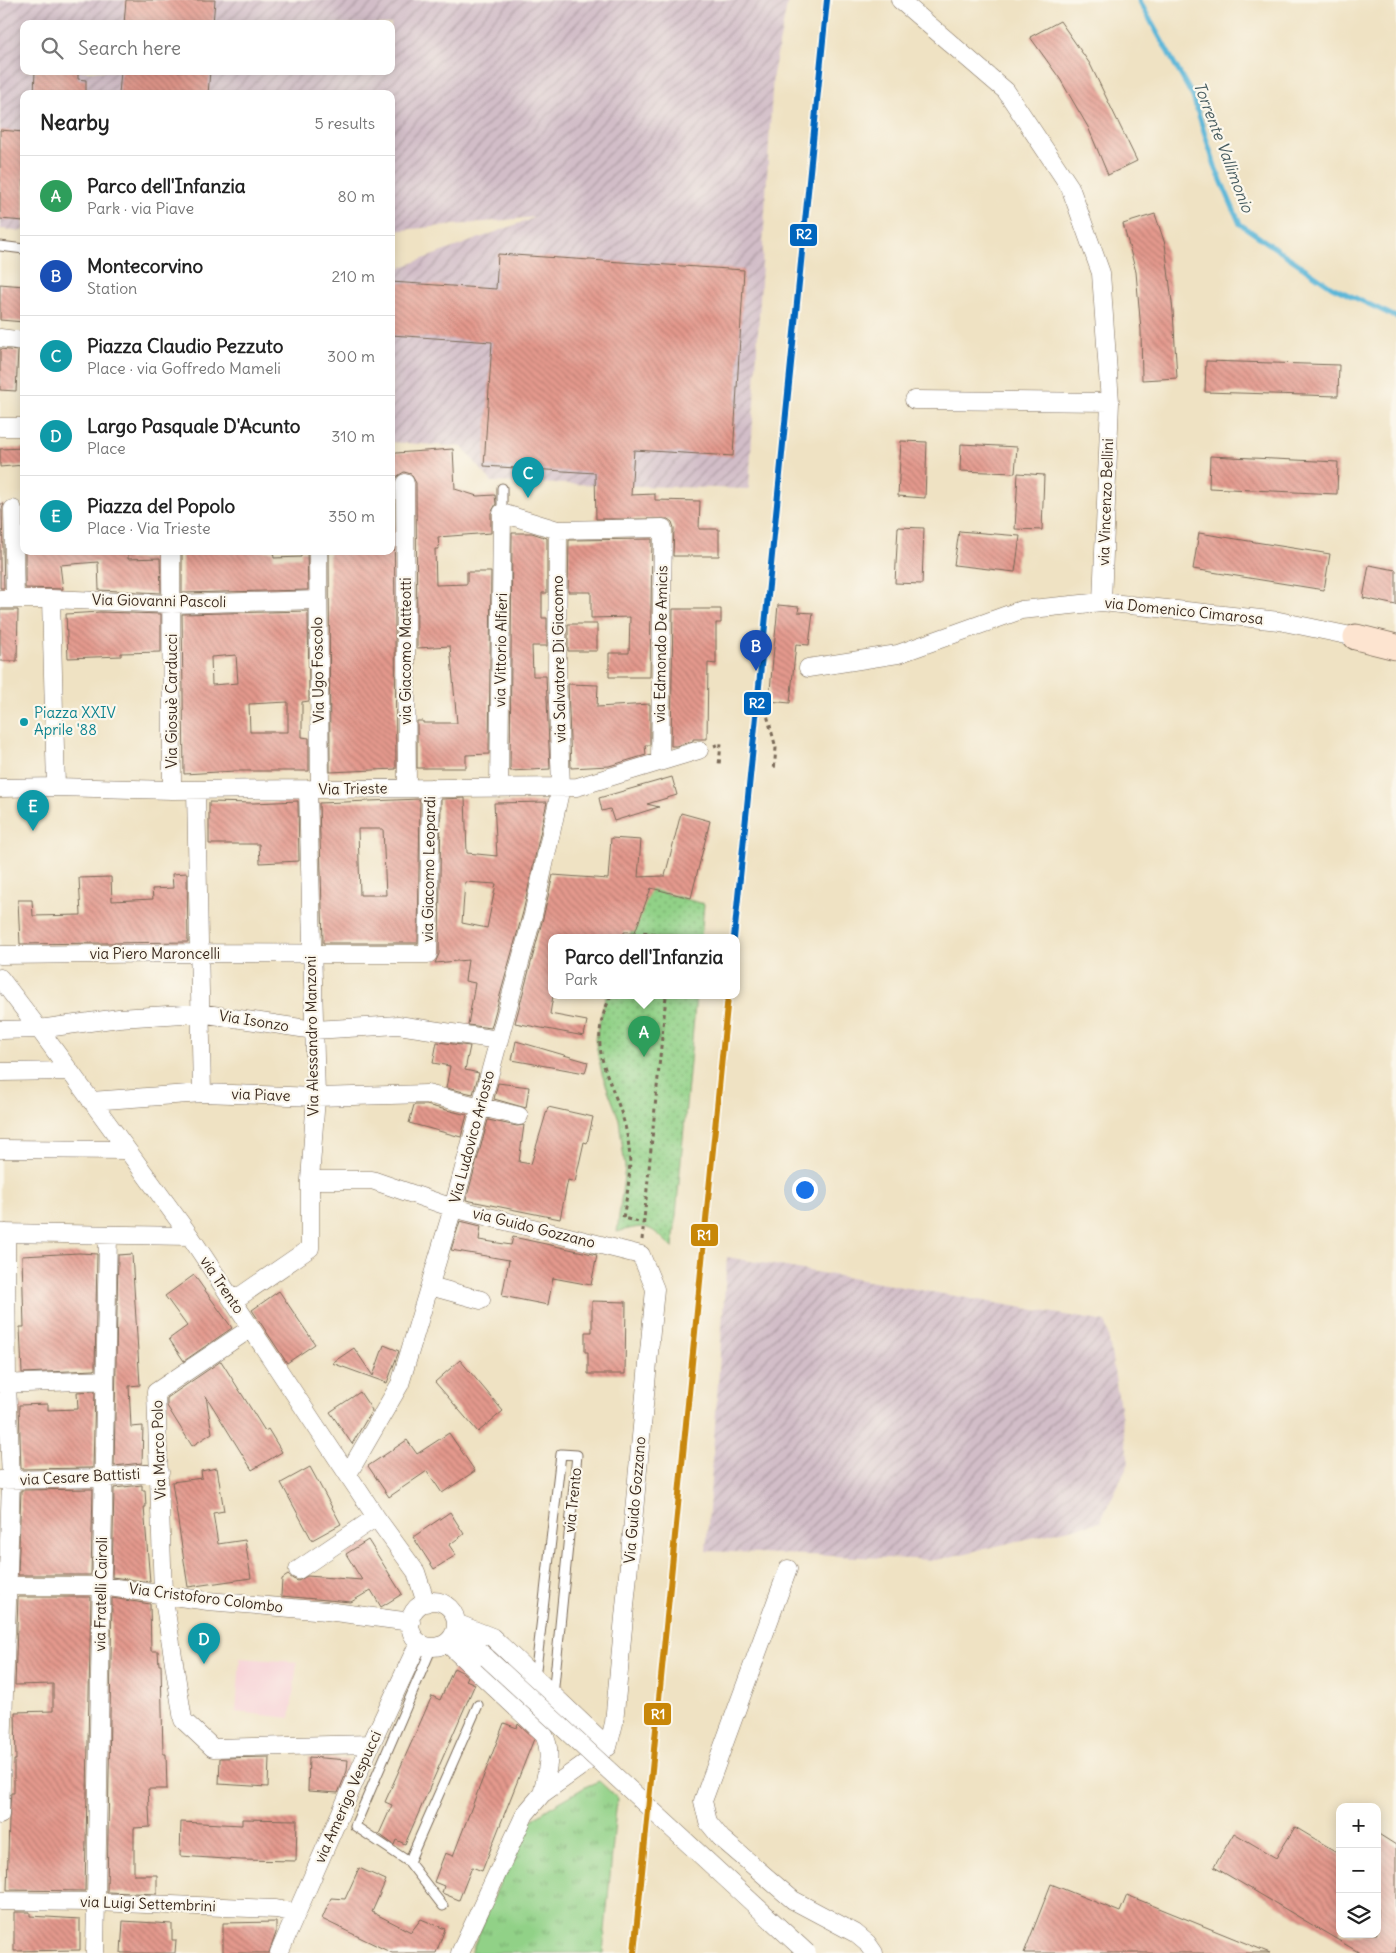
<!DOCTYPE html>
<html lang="en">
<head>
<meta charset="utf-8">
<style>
  :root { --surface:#fff; --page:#f2f2f2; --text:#222; --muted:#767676; --line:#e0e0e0; --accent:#ea580c }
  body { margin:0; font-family:Delius,sans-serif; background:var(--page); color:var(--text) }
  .controls { position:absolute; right:15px; bottom:15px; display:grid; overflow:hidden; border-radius:10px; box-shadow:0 2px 12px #0003 }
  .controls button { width:45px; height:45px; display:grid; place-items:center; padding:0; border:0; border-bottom:1px solid var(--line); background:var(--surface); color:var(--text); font:25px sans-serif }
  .you { position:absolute; left:804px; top:1189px; width:18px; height:18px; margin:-12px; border:4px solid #fff; border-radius:50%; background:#1a73e8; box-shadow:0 0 0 8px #1a73e833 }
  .badge { display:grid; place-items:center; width:32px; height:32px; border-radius:50%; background:var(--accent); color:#fff; font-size:16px; font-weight:700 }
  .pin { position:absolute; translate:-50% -41px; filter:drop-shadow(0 1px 2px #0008) }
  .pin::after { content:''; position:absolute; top:26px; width:18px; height:15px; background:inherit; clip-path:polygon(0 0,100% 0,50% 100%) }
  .popup { position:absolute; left:548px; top:934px; width:192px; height:65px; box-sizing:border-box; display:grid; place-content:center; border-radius:10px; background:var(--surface); filter:drop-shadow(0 1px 4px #0005); font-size:16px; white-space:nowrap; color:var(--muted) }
  .popup b { font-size:19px; color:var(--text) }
  .popup::after { content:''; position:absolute; left:50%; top:100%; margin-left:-10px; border:10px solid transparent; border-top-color:var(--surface) }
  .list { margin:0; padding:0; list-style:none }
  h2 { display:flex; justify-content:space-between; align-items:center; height:65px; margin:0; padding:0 20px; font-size:21px }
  h2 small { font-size:16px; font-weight:400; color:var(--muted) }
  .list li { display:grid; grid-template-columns:32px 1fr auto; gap:15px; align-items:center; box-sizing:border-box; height:80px; padding:0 20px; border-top:1px solid var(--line) }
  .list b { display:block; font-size:19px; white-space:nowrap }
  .list p { margin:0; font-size:16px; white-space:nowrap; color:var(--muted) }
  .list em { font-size:16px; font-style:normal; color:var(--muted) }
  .icon { flex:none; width:28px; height:28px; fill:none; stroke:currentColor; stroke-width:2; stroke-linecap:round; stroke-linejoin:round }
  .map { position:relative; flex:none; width:1396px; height:1953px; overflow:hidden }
  .search { position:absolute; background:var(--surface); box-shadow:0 2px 12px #0003; left:20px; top:20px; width:375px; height:55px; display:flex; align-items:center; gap:12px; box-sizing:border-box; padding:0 18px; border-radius:10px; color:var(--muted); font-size:19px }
  .panel { position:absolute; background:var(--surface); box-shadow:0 2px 12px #0003; left:20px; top:90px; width:375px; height:465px; border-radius:10px }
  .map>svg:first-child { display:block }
  .built { fill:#f7cfd5 }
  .industrial { fill:url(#industrial-furrows); fill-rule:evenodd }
  .grass { fill:url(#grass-tufts); stroke:#667e52 }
  .park { fill:url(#park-dots); stroke:#667e52 }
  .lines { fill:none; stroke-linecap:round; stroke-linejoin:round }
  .stream { stroke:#5ab6d8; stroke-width:5 }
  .building { fill:url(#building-back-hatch); fill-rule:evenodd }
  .lane-casing { stroke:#7a6a58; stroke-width:11 }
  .street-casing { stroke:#7a6a58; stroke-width:19 }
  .secondary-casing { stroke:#7a6a58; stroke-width:27 }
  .path { stroke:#7a6a58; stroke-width:3; stroke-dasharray:4 4; stroke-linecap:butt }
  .lane { stroke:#fff; stroke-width:9 }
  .street { stroke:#fff; stroke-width:18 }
  .secondary { stroke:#fde4d0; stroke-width:25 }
  .street-bridge-casing { stroke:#7a6a58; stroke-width:19; stroke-linecap:butt }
  .street-bridge { stroke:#fff; stroke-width:18 }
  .rail-1-casing { stroke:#fbf7ec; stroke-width:10 }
  .rail-2-casing { stroke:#fbf7ec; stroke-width:10 }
  .rail-1 { stroke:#c88708; stroke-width:6 }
  .rail-2 { stroke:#0065bd; stroke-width:6 }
  .culture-dot { fill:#0f9aa8; stroke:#fbf7ec; stroke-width:2 }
  .labels { text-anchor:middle; stroke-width:4.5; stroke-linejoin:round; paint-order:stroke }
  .street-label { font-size:15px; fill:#3b2a1e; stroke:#fbf7ec }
  .culture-label { font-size:15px; fill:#0d838f; stroke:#fbf7ec; text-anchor:start }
  .water-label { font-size:16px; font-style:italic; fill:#465b5f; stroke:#fbf7ec }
  .line-badge { stroke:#fbf7ec; stroke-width:2 }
  .badge-label { font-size:14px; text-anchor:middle; font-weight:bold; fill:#fff }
</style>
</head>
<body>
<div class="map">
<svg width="1396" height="1953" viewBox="0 0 1396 1953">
  <defs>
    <pattern id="industrial-furrows" width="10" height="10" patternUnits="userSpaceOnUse" patternTransform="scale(1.25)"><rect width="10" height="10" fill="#d2bdc8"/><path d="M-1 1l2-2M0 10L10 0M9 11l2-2" fill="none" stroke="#ac9aa2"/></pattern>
    <pattern id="grass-tufts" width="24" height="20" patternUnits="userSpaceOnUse" patternTransform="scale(1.25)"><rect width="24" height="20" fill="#91d187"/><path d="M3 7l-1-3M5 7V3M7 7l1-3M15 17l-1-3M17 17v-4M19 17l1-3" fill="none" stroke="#78aa6e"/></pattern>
    <pattern id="park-dots" width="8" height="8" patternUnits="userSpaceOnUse" patternTransform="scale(1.25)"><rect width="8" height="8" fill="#91d187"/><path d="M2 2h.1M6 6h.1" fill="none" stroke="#78aa6e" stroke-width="1.8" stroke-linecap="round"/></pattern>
    <pattern id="building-back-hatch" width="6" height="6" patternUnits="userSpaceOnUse" patternTransform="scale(1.25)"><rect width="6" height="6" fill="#e4998d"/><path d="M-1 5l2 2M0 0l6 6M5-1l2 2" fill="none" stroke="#ba7d73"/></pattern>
  </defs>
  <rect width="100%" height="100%" fill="#fbf7ec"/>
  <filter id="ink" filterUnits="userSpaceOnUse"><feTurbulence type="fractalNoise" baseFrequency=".02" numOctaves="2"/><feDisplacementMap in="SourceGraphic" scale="10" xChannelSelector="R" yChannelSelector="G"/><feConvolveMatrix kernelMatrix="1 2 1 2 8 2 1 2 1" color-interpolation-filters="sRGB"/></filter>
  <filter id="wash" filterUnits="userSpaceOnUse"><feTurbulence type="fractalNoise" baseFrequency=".0096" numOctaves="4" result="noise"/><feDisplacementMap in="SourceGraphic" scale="20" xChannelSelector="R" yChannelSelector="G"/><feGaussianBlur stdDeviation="1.12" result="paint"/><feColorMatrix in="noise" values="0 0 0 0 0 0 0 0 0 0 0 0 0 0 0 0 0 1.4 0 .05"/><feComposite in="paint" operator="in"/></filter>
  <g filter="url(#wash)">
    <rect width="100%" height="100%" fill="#efe2c3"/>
    <!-- built -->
    <path class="built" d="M240,1658L297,1662L290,1718L236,1712Z"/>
    <!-- industrial -->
    <path class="industrial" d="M0,0H788L773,74L749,489L492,482L462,447L391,442V271L536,217L391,231V94H24V231L0,229ZM24,24H391V71H24Z
      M727,1257L1106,1322L1129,1463L1100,1522L936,1560L706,1551Z"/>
    <!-- grass -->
    <path class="grass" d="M599,1781L617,1798L603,1953H471L513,1851L530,1821L549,1808L587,1786Z"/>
    <!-- park -->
    <path class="park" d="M649,889L704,904L701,938H629Z
      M606,996H696L673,1248C649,1226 650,1223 617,1232L625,1168L619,1119L602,1074L595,1039Z"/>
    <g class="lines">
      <!-- stream -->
      <path class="stream" d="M1139,0L1193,97L1216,169L1240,224L1332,287L1396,317"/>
    </g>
    <g id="blocks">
      <!-- building -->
      <path class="building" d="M126,0H215L213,24H124Z
        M1060,21L1090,64L1137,161L1108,175L1088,127L1060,79L1030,37Z
        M35,71H78V79L86,80V94H34Z
        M121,71H210L208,94H119Z
        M0,130L24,132V221L0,219Z
        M1155,214L1165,244L1173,311L1177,378L1142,380L1141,330L1136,272L1123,224Z
        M498,254L744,270L733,456L634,450L631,495L655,494V500L700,501L699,529H719V556H673L674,528L672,522L668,519H596L595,473L484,466L492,342L391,335V282L496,289Z
        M0,284L24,286V322L0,320Z
        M0,349L18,351L16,391L0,390Z
        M1206,361L1339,365L1338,396L1205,392Z
        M901,441L927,442L925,498L898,496Z
        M961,444L1017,447L1015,473L960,471Z
        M24,448V465L0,467V449Z
        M453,449L455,489L477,496L495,495L496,504L491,513V533L438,537L439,549H435L436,585L467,584V572H491L489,754L466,755V768H417V721H423V723H457L450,646L417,648L416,483L411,474L404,472L396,477L394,483L396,769L330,772L329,551H391V469L396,453Z
        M1210,456L1338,462L1337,494L1209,488Z
        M1018,473L1044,475L1042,530L1015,529Z
        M0,504H4L2,509L4,588H0Z
        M898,527L924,528L922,584L895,583Z
        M959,531L1020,536L1015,572L954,565Z
        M512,533H532L547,538V593H542V618H547V646H532L533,676H546L550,769L510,771Z
        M1199,533L1330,554L1324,590L1193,569Z
        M652,539L650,677H609V653H629L630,617L591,618V592H568L569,540Z
        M25,551H128V559L160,558L161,593L99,590L98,562L60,565L63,589L25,588Z
        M182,551H273L274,558L301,557V551H307L308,590L182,593Z
        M1369,565L1396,570V605L1363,598Z
        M778,605L799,607L798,612L813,613L809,645L796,644L790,703L769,701Z
        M673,609H721V623H716V664L708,663L707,739H693V741L676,746H671Z
        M0,610H18L17,661H0Z
        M308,611L309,701L302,702V737L309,738V771H235L184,774L182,614ZM236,655L238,683L212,685L211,657ZM288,702V732H250L249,704Z
        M100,612L161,614V652L121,653V656L68,658L66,614Z
        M568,624H597V651H568Z
        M568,684L598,685L597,707L650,704V745H645L646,755L609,766L571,768Z
        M672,777L677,795L647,804L659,807L614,821L610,809L602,811L599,798Z
        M465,798L467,853L497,856L494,803L547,802L523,912L491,1028L468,1025L475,983L465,981L468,960L435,963L439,954L441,799ZM465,882L496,884L487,928L462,923Z
        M420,799L418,943H323L319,803ZM358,829H383L386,895H360Z
        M298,801L299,861L260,863L259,844H209V802L254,803Z
        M681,813L710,821L691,898L651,888L635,932H624V938H552V996H553L550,1014L587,1021L584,1036L515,1023L543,918L553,875L608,879L611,838L641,840L638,877L665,876Z
        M187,873L188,942L20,944L18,900H32L33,916L81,915L79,878L111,877L112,901L153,899L152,889L173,888L172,874Z
        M516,1041L588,1062L585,1073L512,1060Z
        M437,1042L470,1046L465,1070L479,1073L473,1094L446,1088L450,1066L433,1063Z
        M498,1083L529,1087L526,1108L494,1099Z
        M414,1105H426L467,1115L461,1137L409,1123Z
        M548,1107L593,1117L587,1143L584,1142L575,1182L568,1180L560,1219L466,1200L488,1120L517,1126L524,1125L519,1162L531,1164Z
        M460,1221L481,1226L479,1240L511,1245L513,1237L597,1255L591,1285L553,1278L548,1305L502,1296L509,1260L451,1250Z
        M79,1253L97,1254L95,1370L22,1373L20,1327H24L22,1256Z
        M132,1254L140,1385L129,1386L131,1427L143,1426L142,1463L114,1466L118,1255Z
        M194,1275L232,1328L184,1361L169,1339L187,1326L165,1296Z
        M279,1291L315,1344L287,1363L252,1310Z
        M592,1301L626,1302L625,1374H588V1352H585V1332H592Z
        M384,1345L399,1351L387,1383L332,1363L354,1348L373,1376Z
        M460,1360L503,1411L478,1432L435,1382Z
        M221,1361L265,1431L268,1429L282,1452L252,1470L206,1396L212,1433L192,1446L167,1406V1398Z
        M95,1391L93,1468L21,1469L19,1405L48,1404V1410L78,1409L77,1392Z
        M360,1392L372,1410L352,1444L330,1412Z
        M449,1433L475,1471L442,1493L427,1471L389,1497L368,1466L407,1440L417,1454Z
        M310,1467L341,1524L312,1540L281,1483Z
        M217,1468L224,1511L213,1513L218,1544L245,1540L251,1578L188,1587L172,1482L202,1478L201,1471Z
        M142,1485V1490H145L146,1507H144L150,1582L112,1577L114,1488Z
        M93,1489L91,1575H18L21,1490Z
        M450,1512L464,1534L449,1545L456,1555L434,1569L413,1537Z
        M368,1540L402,1594L381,1607L371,1590L351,1602L281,1596L282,1579L288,1575L293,1579L298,1581L307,1576L362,1580L346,1554Z
        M18,1597H91L85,1891L7,1890L9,1819L11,1793H14V1760H16L15,1712L53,1711V1684L15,1685Z
        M112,1598L150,1604L151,1651H158L159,1665H161L163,1754H166L167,1789H148L150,1827L134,1828V1875H157V1894L107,1892Z
        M454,1668L462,1672L468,1677L466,1680L475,1684L405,1844L396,1840L394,1845L379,1834L392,1805L385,1802L432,1696L440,1700Z
        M504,1723L517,1728L518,1724L534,1739L482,1871L472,1867L459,1900L442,1893L444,1886L434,1882L445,1853L453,1856Z
        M269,1757L268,1787L219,1784L220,1758Z
        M309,1757L348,1760L347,1771L338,1793L308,1791Z
        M242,1819L297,1820L296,1861L241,1860L180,1856L181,1822L242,1825Z
        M1295,1827L1340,1854V1934H1377V1833L1396,1845V1953H1360L1214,1867L1234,1833L1276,1858Z
        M359,1868L386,1880L372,1912L411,1932L421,1919L445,1929L436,1953H392L322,1919L331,1898L345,1899Z
        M1051,1884L1120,1912L1127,1895L1270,1953H1024Z
        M14,1912H30V1916L80,1919V1950L14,1951Z
        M123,1921L172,1924V1940H176L175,1953H121Z
        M276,1922V1933L269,1953H223V1923Z"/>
    </g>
  </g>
  <g filter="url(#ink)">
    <use href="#blocks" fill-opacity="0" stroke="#7a6a58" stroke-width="1"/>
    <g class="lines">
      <!-- lane casing -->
      <g class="lane-casing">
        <path id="lane" d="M0,246L24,249
          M502,488V513
          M432,1647L355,1826L409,1862L443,1906
          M535,1678L561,1454L577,1455L553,1696
          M409,1862L478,1705"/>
      </g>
      <!-- street casing -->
      <g class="street-casing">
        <path id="street" d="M900,0L1006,91L1070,187L1101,273L1110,402L1102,602
          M0,338L24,341
          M914,400L1110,402
          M0,427H24
          M405,483L407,788
          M13,509L15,599
          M171,551L172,790
          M318,551L320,789
          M0,599H51L172,604L318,600
          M51,599L56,787
          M808,668L898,654L1021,610L1102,602L1279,621L1356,637
          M0,788L56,787L172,790L577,787L699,750
          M499,788L502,513L558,530L663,528L660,761
          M196,790L202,1093
          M0,955L199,953L428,954L431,788
          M0,978L39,1029L190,1236L376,1517L416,1572L426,1603
          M0,1030L39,1029L119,1018L200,1013L314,1030L398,1025L499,1040
          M0,1072L69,1071
          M91,1101L202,1093L316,1097L427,1094L519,1116
          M0,1149L126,1150
          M310,1180H372L453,1208L641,1255L655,1289L614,1723L608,1747
          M0,1233L190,1236
          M430,1286L481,1300
          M233,1301L310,1248V1180L316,1097L308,789
          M251,1328L156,1392L163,1593L183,1720L213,1748L371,1744
          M0,1384L105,1380
          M348,1474L400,1384L453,1208L533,915L561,787L557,674L558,530
          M0,1480L103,1478L160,1472
          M788,1569L703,1801L708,1822L721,1838L793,1900L855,1933L867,1943L874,1953
          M298,1570L376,1517
          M0,1586H102L208,1601L327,1611L411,1622
          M410 1624a23 23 0 1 1 46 0a23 23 0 1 1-46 0Z
          M456,1623L492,1637L608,1747
          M454,1634L468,1642L487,1658
          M447,1643L543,1733C554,1752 546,1774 542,1794
          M0,1815L11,1480L7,1384L6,1233
          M0,1901L94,1902L276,1909L296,1913
          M95,1953L108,1235
          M279,1953L371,1744L419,1642
          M460,1953L525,1814L542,1794L605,1749"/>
      </g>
      <!-- secondary casing -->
      <g class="secondary-casing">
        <path id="secondary" d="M1356,637L1396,647"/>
      </g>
      <!-- path -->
      <path class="path" d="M765,693L766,711L776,748L774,771
        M714,746L721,743L719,765
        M639,938L642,932L658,934L659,938
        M611,996C582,1054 617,1081 627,1135C633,1163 628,1191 623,1218L643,1223
        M642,1240L666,996"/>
      <!-- lane -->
      <use href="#lane" class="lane"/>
      <!-- street -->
      <use href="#street" class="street"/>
      <!-- secondary -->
      <use href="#secondary" class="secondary"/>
      <!-- street-bridge casing -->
      <g class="street-bridge-casing">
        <path id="street-bridge" d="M487,1658L807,1953"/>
      </g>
      <!-- street-bridge -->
      <use href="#street-bridge" class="street-bridge"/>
      <!-- rail-1 casing -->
      <g class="rail-1-casing">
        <path id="rail-1" d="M634,1953L728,996"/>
      </g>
      <!-- rail-2 casing -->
      <g class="rail-2-casing">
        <path id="rail-2" d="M734,938L827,0"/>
      </g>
      <!-- rail-1 -->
      <use href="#rail-1" class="rail-1"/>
      <!-- rail-2 -->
      <use href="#rail-2" class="rail-2"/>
    </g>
  </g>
  <!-- markers -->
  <circle class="culture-dot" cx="24" cy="722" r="5"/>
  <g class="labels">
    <!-- street labels -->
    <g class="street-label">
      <text transform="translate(1106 502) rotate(-88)" y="5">via Vincenzo Bellini</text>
      <text transform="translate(159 601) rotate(1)" y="5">Via Giovanni Pascoli</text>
      <text transform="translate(1184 611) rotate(6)" y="5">via Domenico Cimarosa</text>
      <text transform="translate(661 644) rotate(-89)" y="5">via Edmondo De Amicis</text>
      <text transform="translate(501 650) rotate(-89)" y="5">via Vittorio Alfieri</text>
      <text transform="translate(406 651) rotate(-90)" y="5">via Giacomo Matteotti</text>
      <text transform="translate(559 659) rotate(-91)" y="5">via Salvatore Di Giacomo</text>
      <text transform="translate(318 670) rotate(-91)" y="5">Via Ugo Foscolo</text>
      <text transform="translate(172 701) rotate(-90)" y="5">Via Giosuè Carducci</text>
      <text transform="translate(353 789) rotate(-1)" y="5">Via Trieste</text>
      <text transform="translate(429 869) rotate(-89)" y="5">via Giacomo Leopardi</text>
      <text x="155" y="959">via Piero Maroncelli</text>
      <text transform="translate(254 1021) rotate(9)" y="5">Via Isonzo</text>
      <text transform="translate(312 1036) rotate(-91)" y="5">Via Alessandro Manzoni</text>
      <text transform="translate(261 1095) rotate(2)" y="5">via Piave</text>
      <text transform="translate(472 1137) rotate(-75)" y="5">Via Ludovico Ariosto</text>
      <text transform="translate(534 1228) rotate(14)" y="5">via Guido Gozzano</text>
      <text transform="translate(222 1285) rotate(56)" y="5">via Trento</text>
      <text transform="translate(159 1450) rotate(-92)" y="5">Via Marco Polo</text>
      <text transform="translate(80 1477) rotate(-3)" y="5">via Cesare Battisti</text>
      <text transform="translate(573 1500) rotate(-84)" y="5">via Trento</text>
      <text transform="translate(635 1500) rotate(-85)" y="5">Via Guido Gozzano</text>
      <text transform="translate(101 1594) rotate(-89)" y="5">via Fratelli Cairoli</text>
      <text transform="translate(206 1598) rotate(7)" y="5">Via Cristoforo Colombo</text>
      <text transform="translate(348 1797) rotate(-66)" y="5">via Amerigo Vespucci</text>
      <text transform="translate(148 1904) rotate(2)" y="5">via Luigi Settembrini</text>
    </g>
    <!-- culture labels -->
    <g class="culture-label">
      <text x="34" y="718">Piazza XXIV<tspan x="34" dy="17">Aprile '88</tspan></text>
    </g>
    <!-- water labels -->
    <g class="water-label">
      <text transform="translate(1224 147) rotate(69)" y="6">Torrente Vallimonio</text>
    </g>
  </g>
  <g class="line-badge">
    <rect x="789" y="223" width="29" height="24" rx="5" fill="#0065bd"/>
    <rect x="743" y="691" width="29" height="25" rx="5" fill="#0065bd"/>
    <rect x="690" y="1223" width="29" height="24" rx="5" fill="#c88708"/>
    <rect x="643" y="1702" width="29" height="24" rx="5" fill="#c88708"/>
  </g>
  <g class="badge-label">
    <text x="804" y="239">R2</text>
    <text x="757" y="708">R2</text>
    <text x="704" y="1240">R1</text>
    <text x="658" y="1719">R1</text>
  </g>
</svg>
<div class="controls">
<button>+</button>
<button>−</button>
<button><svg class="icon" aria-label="layers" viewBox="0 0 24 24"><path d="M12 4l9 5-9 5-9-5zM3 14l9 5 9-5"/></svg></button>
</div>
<div class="you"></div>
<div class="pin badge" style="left:644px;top:1057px;background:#2e9e5b">A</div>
<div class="popup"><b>Parco dell'Infanzia</b>Park</div>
<div class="pin badge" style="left:756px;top:671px;background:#1a4fb4">B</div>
<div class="pin badge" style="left:528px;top:498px;background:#0f9aa8">C</div>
<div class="pin badge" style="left:204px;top:1664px;background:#0f9aa8">D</div>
<div class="pin badge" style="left:33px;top:831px;background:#0f9aa8">E</div>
<div class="search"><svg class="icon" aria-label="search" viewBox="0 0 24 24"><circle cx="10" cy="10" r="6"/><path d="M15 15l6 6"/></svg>Search here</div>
<section class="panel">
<h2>Nearby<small>5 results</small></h2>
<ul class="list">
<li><span class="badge" style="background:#2e9e5b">A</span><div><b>Parco dell'Infanzia</b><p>Park · via Piave</p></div><em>80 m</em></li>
<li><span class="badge" style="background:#1a4fb4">B</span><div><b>Montecorvino</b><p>Station</p></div><em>210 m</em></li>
<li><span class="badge" style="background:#0f9aa8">C</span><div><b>Piazza Claudio Pezzuto</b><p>Place · via Goffredo Mameli</p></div><em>300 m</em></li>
<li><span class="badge" style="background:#0f9aa8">D</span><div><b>Largo Pasquale D'Acunto</b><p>Place</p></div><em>310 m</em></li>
<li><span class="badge" style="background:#0f9aa8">E</span><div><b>Piazza del Popolo</b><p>Place · Via Trieste</p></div><em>350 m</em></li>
</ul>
</section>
</div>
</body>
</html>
